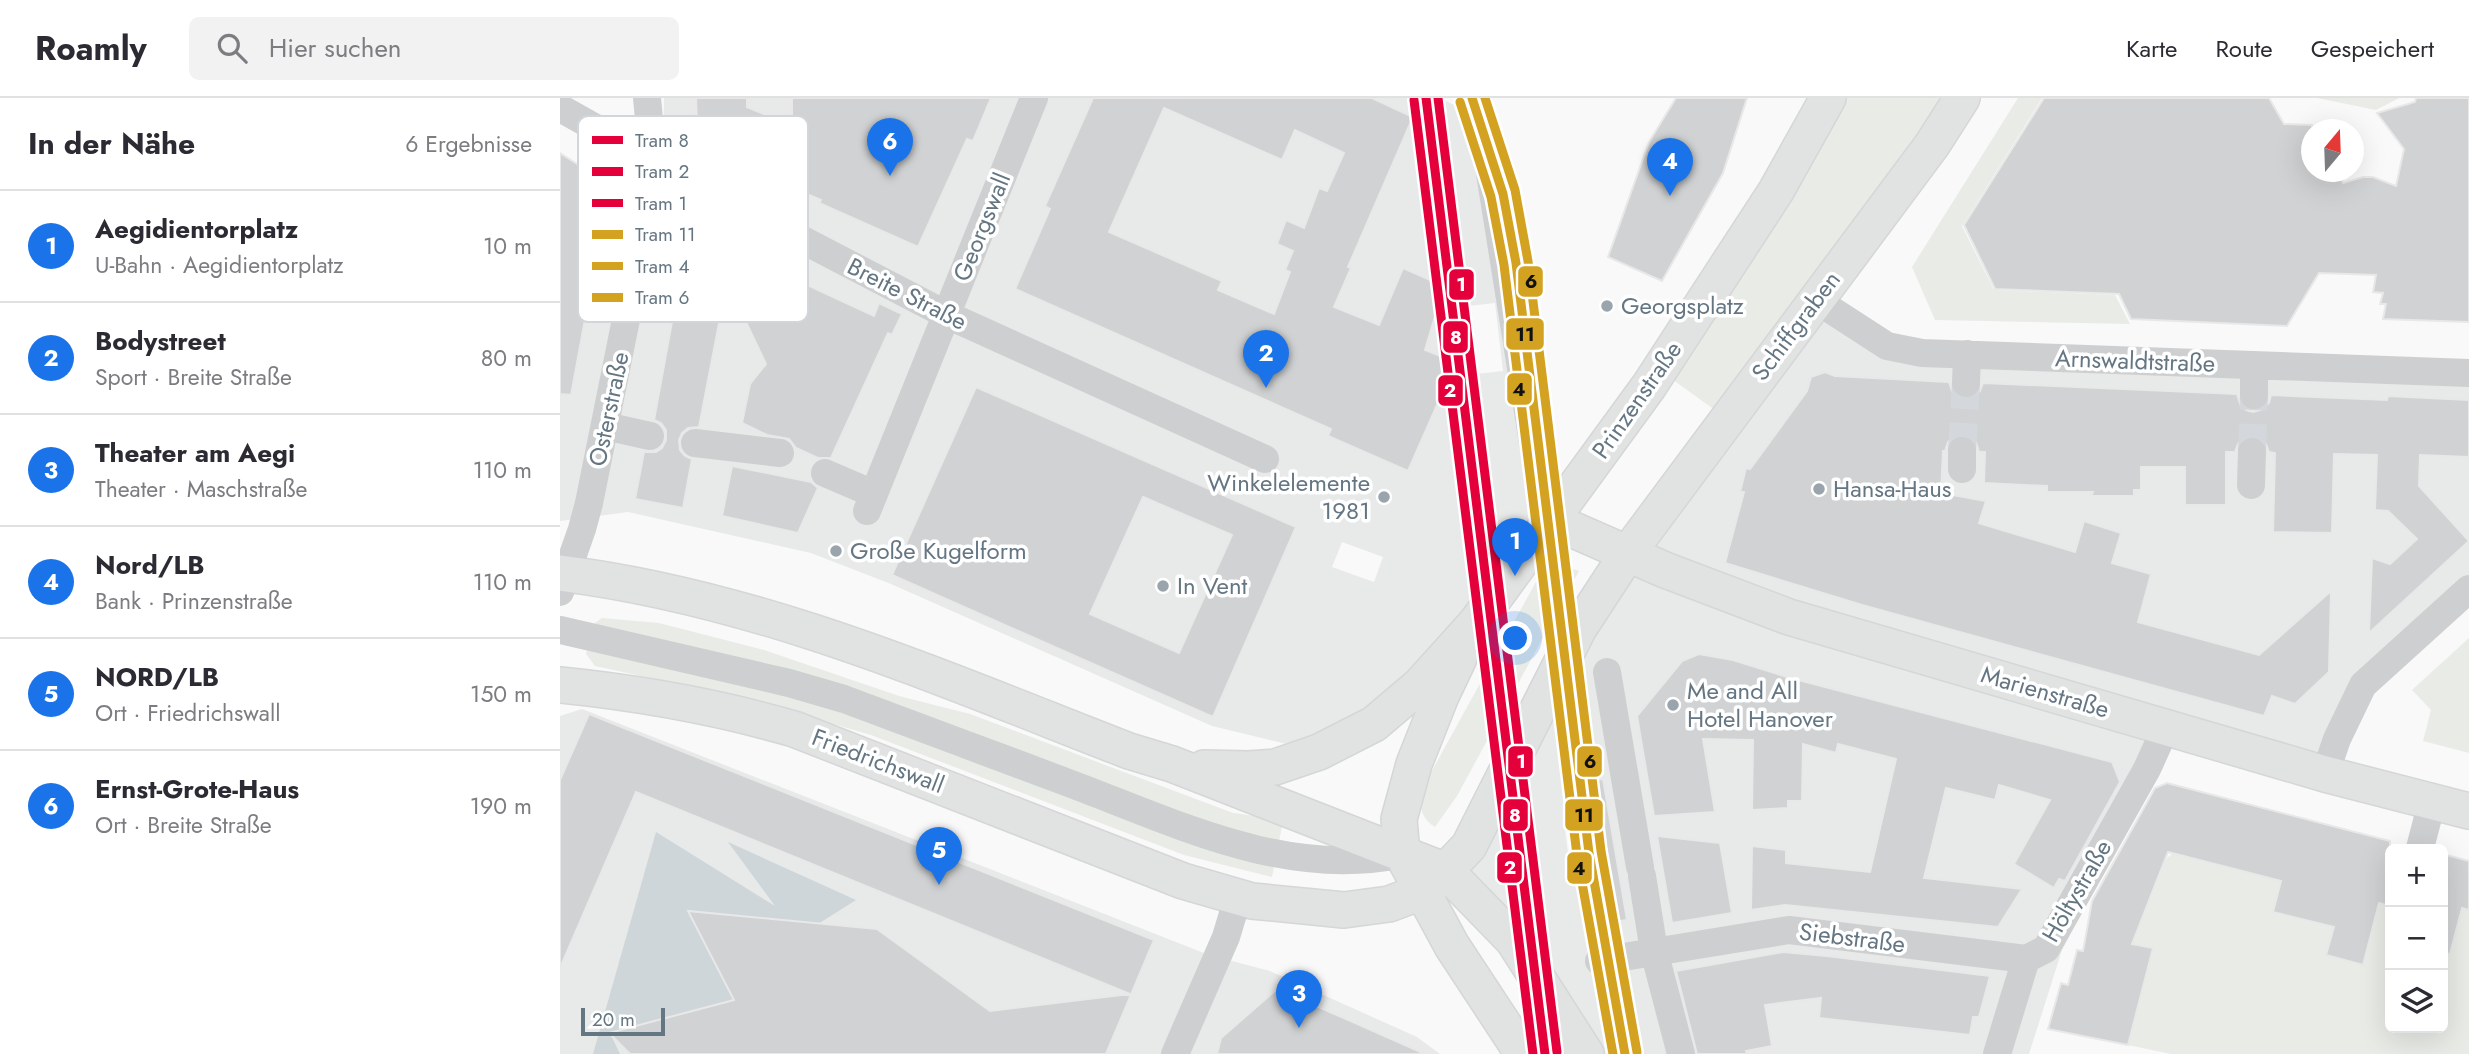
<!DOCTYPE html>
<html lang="de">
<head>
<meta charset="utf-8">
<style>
  :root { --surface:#fff; --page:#f2f2f3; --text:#2b2b33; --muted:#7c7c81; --line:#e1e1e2; --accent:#1a73e8 }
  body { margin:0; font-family:Jost,sans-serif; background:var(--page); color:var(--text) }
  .controls { position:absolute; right:21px; bottom:21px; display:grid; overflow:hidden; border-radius:10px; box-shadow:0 7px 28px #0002 }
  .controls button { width:63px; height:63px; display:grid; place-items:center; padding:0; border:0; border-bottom:2px solid var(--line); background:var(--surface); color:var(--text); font:35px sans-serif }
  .compass { position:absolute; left:1741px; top:21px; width:63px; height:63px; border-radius:50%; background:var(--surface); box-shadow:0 7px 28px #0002; rotate:19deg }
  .scale { position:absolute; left:21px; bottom:18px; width:84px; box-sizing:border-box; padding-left:7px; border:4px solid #657683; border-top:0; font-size:19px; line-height:24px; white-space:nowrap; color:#657683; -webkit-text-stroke:5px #fff; paint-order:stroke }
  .you { position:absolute; left:956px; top:541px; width:24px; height:24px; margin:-18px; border:5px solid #fff; border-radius:50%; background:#1a73e8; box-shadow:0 0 0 10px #1a73e833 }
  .badge { display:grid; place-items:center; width:46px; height:46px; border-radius:50%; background:var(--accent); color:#fff; font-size:23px; font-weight:700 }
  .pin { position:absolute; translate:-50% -58px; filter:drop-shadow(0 2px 4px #0008) }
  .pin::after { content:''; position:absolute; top:37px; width:24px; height:21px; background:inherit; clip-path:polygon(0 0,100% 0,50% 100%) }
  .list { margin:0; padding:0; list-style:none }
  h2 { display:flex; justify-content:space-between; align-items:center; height:91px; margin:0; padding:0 28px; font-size:30px }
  h2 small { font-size:23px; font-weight:400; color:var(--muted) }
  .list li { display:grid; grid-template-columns:46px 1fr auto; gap:21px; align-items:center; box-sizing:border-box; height:112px; padding:0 28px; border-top:2px solid var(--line) }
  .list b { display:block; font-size:26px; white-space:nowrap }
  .list p { margin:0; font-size:23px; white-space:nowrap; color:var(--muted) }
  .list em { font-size:23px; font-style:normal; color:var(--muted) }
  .icon { flex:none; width:38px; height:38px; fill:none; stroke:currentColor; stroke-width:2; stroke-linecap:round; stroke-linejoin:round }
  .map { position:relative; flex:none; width:1909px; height:956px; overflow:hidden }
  header { display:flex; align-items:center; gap:42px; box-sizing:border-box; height:98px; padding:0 35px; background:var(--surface); border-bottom:2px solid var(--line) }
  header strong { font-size:33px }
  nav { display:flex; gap:38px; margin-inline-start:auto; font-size:24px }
  .search { width:490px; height:63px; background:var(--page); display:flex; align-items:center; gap:18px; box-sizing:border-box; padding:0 24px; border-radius:10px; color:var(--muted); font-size:26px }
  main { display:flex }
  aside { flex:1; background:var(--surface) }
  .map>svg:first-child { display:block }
  .built { fill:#e8e9e9; fill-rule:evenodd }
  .green { fill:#e8ebe6 }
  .water { fill:#ced6d9 }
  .building { fill:#d0d2d3; stroke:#e8e8e8; stroke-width:2; fill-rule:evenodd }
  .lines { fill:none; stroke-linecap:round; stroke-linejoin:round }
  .minor-tunnel { stroke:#d4d8dc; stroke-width:28; stroke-dasharray:28 14; stroke-linecap:butt }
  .major-casing { stroke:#d5d6d7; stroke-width:38 }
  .minor { stroke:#cecfd0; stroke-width:28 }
  .major { stroke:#e1e2e2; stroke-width:35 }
  .tram-1-casing { stroke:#fff; stroke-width:14 }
  .tram-2-casing { stroke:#fff; stroke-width:14 }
  .tram-3-casing { stroke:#fff; stroke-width:14 }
  .tram-4-casing { stroke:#fff; stroke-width:14 }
  .tram-5-casing { stroke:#fff; stroke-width:14 }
  .tram-6-casing { stroke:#fff; stroke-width:14 }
  .tram-1 { stroke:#e4003a; stroke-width:9 }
  .tram-2 { stroke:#e4003a; stroke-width:9 }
  .tram-3 { stroke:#e4003a; stroke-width:9 }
  .tram-4 { stroke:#d4a221; stroke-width:9 }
  .tram-5 { stroke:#d4a221; stroke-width:9 }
  .tram-6 { stroke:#d4a221; stroke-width:9 }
  .poi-dot { fill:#99a4ac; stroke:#fff; stroke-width:2.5 }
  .labels { text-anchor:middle; stroke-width:7; stroke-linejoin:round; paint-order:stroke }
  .street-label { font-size:24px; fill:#657683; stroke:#fff }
  .poi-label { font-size:24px; fill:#657683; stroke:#fff; text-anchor:start }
  .key { fill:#fff; stroke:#d1d6da; stroke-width:2 }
  .key-label { font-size:19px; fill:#657683 }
  .line-badge { stroke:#fff; stroke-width:2.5 }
  .badge-label { font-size:19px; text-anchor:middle; font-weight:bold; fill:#fff }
  .pale-badge-label { font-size:19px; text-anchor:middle; font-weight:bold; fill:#111 }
</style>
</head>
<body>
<header>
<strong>Roamly</strong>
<div class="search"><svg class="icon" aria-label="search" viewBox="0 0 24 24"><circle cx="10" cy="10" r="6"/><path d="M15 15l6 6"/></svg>Hier suchen</div>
<nav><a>Karte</a><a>Route</a><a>Gespeichert</a></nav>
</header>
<main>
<aside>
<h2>In der Nähe<small>6 Ergebnisse</small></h2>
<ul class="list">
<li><span class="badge">1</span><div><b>Aegidientorplatz</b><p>U-Bahn · Aegidientorplatz</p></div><em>10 m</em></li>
<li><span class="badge">2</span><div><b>Bodystreet</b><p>Sport · Breite Straße</p></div><em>80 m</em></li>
<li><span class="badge">3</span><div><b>Theater am Aegi</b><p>Theater · Maschstraße</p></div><em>110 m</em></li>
<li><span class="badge">4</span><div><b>Nord/LB</b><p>Bank · Prinzenstraße</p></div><em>110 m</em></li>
<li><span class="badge">5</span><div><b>NORD/LB</b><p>Ort · Friedrichswall</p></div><em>150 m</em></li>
<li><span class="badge">6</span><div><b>Ernst-Grote-Haus</b><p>Ort · Breite Straße</p></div><em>190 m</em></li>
</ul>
</aside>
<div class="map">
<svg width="1909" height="956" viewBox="0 0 1909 956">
  <rect width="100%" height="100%" fill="#f9f9f9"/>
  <!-- built -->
  <path class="built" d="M104,0H879L921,19L991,422L916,525L759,654L652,628L331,486L251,455L68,414L0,423V55L92,111L103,64ZM935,205L943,273L916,276L908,208ZM782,444L823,459L814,484L772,469Z
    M1256,202L1325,247L1909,275V491L1803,587L1765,676L1605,631L1589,677L1502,852L1469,956H1027L890,772L1020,532ZM1031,720V768L1010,770L1004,723Z
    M22,611L649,857L710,873L857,939L880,956H0V618Z"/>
  <!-- green -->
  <path class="green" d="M1281,0H1390L1159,315L1109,279Z
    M1458,0H1482L1402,128L1434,192L1555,197L1570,226L1375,222L1352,169Z
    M1757,0H1839L1816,12Z
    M991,466H999L1019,473L897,698L875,729C859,719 859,706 863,689L982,473Z
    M42,520L99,525L204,552L339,598L410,616L673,715L703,719L722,728L712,779L624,757L311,637L191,602L35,568L26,556L35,525Z
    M1909,540V655L1863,643L1871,612L1852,592Z
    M1622,747L1638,762L1782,796L1767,857L1803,866L1819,805L1830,808V930H1883V845L1893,847L1902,810L1909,812V956H1611L1568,947L1593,851L1572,846L1606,761Z"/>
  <!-- water -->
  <path class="water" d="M96,734L215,808L168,744L296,802L258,826L174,902L50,935L60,956H33Z"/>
  <!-- building -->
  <path class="building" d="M136,0H187V9L232,28V0H431L413,43L407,41L358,149L259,105L261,102L138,50Z
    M533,0H812L853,19L788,169L791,170L774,209L819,227L843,170L884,188L865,252L893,263L884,283L888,282L848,373L768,338L771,331L455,191L490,111L485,108ZM604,10L722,62L735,32L784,55L767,93L759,90L744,130L726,122L717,146L733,153L725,172L730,174L714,216L658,192L662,183L549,134Z
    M1116,0H1187L1163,75L1102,183L1048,159L1089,44Z
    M1484,0H1709L1724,26L1752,27V74H1777L1783,85L1803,79H1813L1836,88L1844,51L1817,15L1855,4L1856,0H1909V224L1823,221L1826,206H1820L1823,195L1813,194L1816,177L1759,175L1727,228L1571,221L1559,196L1435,191L1404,127Z
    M0,55L50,87L11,297L0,296Z
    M142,139L244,183L243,185L314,218L319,205L342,216L332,237L328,235L271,360H258L236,350L229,341L207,337L182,325L190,286L206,266L167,184L139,329L128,330L122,335L119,342L120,352L125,358L132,361L123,410L75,401L84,354H96L102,350L106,342V332L101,325L94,322L118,191Z
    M1265,274L1275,278L1389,284L1392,293L1398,299L1405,302L1414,299L1420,293L1423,285L1677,296L1680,306L1686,312L1693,314L1703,311L1709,305L1711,297L1827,302L1828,298L1909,302V359L1860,357L1859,388L1909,443L1809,535L1812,460L1830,466L1857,441L1828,413L1815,412L1817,357L1774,356L1772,435L1713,434L1715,355L1709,354L1706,346L1701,340L1693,337L1684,340L1678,346L1675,354H1666V407H1625V369H1581V392H1574V398H1531L1533,394H1487V388L1424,385L1425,354H1419L1416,344L1410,338L1403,336L1394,338L1388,344L1385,353H1383L1381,395L1426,403L1419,425L1515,454L1524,423L1561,435L1552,465L1591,476L1578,524L1699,557L1771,493L1769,574L1735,606L1712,598L1704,618L1302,507L1165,465L1184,394H1180L1186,370L1190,371L1247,293L1251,279Z
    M416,289L736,429L653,619L332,477ZM583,399L672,437L619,555L530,516Z
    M172,368L251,384L258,390L238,435L162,418Z
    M1139,556L1173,562L1227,579L1552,664L1560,684L1505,783L1499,781L1494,790L1454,766L1490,702L1439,687L1435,702L1386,690L1364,780L1462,791L1438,829L1225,807L1191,812L1192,748L1226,752V765L1310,774L1336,661L1278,646L1276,655L1243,646L1242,703H1228V710L1192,712L1193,642L1143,641L1155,714L1094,718L1077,618L1122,563Z
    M29,616L594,842L546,956H70L49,935L174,902L128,813L317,831L430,913L570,896L76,694L0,870V682Z
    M1043,681L1067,822L1028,828L1005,687Z
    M1607,685L1830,743V808L1819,805L1803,867L1766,857L1774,829L1713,814L1721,783L1608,754L1572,846L1593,850L1568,947L1488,931L1501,885L1508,887L1517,852L1523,853L1532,803L1595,690Z
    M1097,738L1160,745L1172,815L1112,825Z
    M1883,756L1909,763V812L1902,810L1890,856L1883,855Z
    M1223,854L1267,858L1430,878L1419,919H1413L1410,937L1259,920L1261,900L1205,907L1212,948L1186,953L1187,956H1137L1116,873Z
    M717,891L777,917L865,956H657L661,940Z"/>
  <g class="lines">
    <!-- minor-tunnel -->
    <path class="minor-tunnel" d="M1402,353L1406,285
      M1692,354L1694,297"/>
    <!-- major casing -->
    <g class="major-casing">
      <path id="major" d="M991,422L1105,472L1229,519L1765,676L1909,713
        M0,475C200,500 383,581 569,653L612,666L886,773L953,842L1026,956
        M899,560L881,598L854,666L839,721L842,756L892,848L963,956
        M0,587C79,595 158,609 234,631L623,783L692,803L784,812L829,806L861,794L874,785L909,748L1019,530L1068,455L1372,47L1402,0
        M644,670L689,671L715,669L759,654L814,626L860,587L916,525L1089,288L1216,93L1268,0"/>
    </g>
    <!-- minor -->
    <path class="minor" d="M918,0L973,345L991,422
      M0,10L139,88L387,217L705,361
      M1256,202L1327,248L1362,255L1909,275
      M1406,285L1407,256
      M1694,297V267
      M45,328L90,338
      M135,345L220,355
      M1402,371V353
      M265,375L314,396
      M1691,387L1692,354
      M307,413L474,0
      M0,494L22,431L29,405L90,102L93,64L87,0
      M0,532L229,585L284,601C361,630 437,658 514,687C617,726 729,781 842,756
      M1047,574L1080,769
      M1765,676L1777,641L1803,587L1909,491
      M1860,750L1872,704
      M1082,778L1094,853L1121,956
      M1039,863L1229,832L1466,861
      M615,956L666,839L678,799
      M1437,956L1466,861L1486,851L1587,671L1606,629"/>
    <!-- major -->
    <use href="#major" class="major"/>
    <!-- tram-1 casing -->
    <g class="tram-1-casing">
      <path id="tram-1" d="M866,0L985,956"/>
    </g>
    <!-- tram-2 casing -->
    <g class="tram-2-casing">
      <path id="tram-2" d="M854,2L973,956"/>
    </g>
    <!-- tram-3 casing -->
    <g class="tram-3-casing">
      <path id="tram-3" d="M878,0L997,954"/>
    </g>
    <!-- tram-4 casing -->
    <g class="tram-4-casing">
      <path id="tram-4" d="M912,0L943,96L956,165L1029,755L1065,956"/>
    </g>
    <!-- tram-5 casing -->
    <g class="tram-5-casing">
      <path id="tram-5" d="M900,4L931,99L944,167L1017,757L1053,956"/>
    </g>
    <!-- tram-6 casing -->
    <g class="tram-6-casing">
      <path id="tram-6" d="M925,0L955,92L968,163L1041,753L1077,954"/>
    </g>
    <!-- tram-1 -->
    <use href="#tram-1" class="tram-1"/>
    <!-- tram-2 -->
    <use href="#tram-2" class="tram-2"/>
    <!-- tram-3 -->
    <use href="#tram-3" class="tram-3"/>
    <!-- tram-4 -->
    <use href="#tram-4" class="tram-4"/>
    <!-- tram-5 -->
    <use href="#tram-5" class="tram-5"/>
    <!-- tram-6 -->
    <use href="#tram-6" class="tram-6"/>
  </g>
  <!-- markers -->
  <g class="poi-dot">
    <circle cx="1047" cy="208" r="7"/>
    <circle cx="1259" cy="391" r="7"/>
    <circle cx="824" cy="399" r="7"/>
    <circle cx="276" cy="453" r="7"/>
    <circle cx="603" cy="488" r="7"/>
    <circle cx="1113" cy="607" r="7"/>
  </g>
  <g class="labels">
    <!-- street labels -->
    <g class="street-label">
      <text transform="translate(422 129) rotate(-68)" y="8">Georgswall</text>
      <text transform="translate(347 196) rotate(27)" y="8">Breite Straße</text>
      <text transform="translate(1236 228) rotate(-53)" y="8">Schiffgraben</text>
      <text transform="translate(1575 263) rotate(2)" y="8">Arnswaldtstraße</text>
      <text transform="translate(1077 302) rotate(-55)" y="8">Prinzenstraße</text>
      <text transform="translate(49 311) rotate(-78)" y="8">Osterstraße</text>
      <text transform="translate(1485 594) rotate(16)" y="8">Marienstraße</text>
      <text transform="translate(318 663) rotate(21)" y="8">Friedrichswall</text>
      <text transform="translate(1517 793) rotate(-60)" y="8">Höltystraße</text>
      <text transform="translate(1292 840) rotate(7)" y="8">Siebstraße</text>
    </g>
    <!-- poi labels -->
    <g class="poi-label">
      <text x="1061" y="216">Georgsplatz</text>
      <text x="810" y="393" text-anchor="end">Winkelelemente<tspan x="810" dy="28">1981</tspan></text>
      <text x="1273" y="399">Hansa-Haus</text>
      <text x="290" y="461">Große Kugelform</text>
      <text x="617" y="496">In Vent</text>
      <text x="1127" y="601">Me and All<tspan x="1127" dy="28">Hotel Hanover</tspan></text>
    </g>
  </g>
  <!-- legend -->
  <rect x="18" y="18" width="230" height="206" rx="10" class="key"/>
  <rect x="32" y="38" width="31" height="8" fill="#e4003a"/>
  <rect x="32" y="69" width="31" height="9" fill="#e4003a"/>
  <rect x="32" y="101" width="31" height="8" fill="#e4003a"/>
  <rect x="32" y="132" width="31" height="9" fill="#d4a221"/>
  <rect x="32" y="164" width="31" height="8" fill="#d4a221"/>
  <rect x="32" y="195" width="31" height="9" fill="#d4a221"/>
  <g class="key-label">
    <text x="75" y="49">Tram 8</text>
    <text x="75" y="80">Tram 2</text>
    <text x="75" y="112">Tram 1</text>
    <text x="75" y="143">Tram 11</text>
    <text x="75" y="175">Tram 4</text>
    <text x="75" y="206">Tram 6</text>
  </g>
  <g class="line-badge">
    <rect x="957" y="167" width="27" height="33" rx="7" fill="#d4a221"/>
    <rect x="888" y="170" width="27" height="33" rx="7" fill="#e4003a"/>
    <rect x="945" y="219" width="40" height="34" rx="7" fill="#d4a221"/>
    <rect x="882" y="222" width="27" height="34" rx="7" fill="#e4003a"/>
    <rect x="946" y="274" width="27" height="34" rx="7" fill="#d4a221"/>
    <rect x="877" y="276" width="27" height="33" rx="7" fill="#e4003a"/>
    <rect x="947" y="647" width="27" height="33" rx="7" fill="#e4003a"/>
    <rect x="1016" y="647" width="27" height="33" rx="7" fill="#d4a221"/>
    <rect x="942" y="700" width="27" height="34" rx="7" fill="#e4003a"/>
    <rect x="1004" y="700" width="40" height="34" rx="7" fill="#d4a221"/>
    <rect x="936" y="753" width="27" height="33" rx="7" fill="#e4003a"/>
    <rect x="1006" y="753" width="27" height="34" rx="7" fill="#d4a221"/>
  </g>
  <g class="badge-label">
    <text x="901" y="193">1</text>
    <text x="896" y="246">8</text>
    <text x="890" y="299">2</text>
    <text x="961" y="670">1</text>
    <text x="955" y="724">8</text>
    <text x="950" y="776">2</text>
  </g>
  <g class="pale-badge-label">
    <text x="971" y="190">6</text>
    <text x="965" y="243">11</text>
    <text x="959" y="298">4</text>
    <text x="1030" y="670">6</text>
    <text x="1024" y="724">11</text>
    <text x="1019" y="777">4</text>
  </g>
</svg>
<div class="controls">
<button>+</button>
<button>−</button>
<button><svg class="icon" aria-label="layers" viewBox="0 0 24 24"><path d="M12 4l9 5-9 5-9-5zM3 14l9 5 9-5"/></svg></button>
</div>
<svg class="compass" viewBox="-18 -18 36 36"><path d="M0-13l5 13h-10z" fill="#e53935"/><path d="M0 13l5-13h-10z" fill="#7c7c81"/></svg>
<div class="scale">20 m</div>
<div class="you"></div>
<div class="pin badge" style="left:955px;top:478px">1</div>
<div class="pin badge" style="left:706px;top:290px">2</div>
<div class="pin badge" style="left:739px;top:930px">3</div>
<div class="pin badge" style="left:1110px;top:98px">4</div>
<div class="pin badge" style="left:379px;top:787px">5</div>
<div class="pin badge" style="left:330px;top:78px">6</div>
</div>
</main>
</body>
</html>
